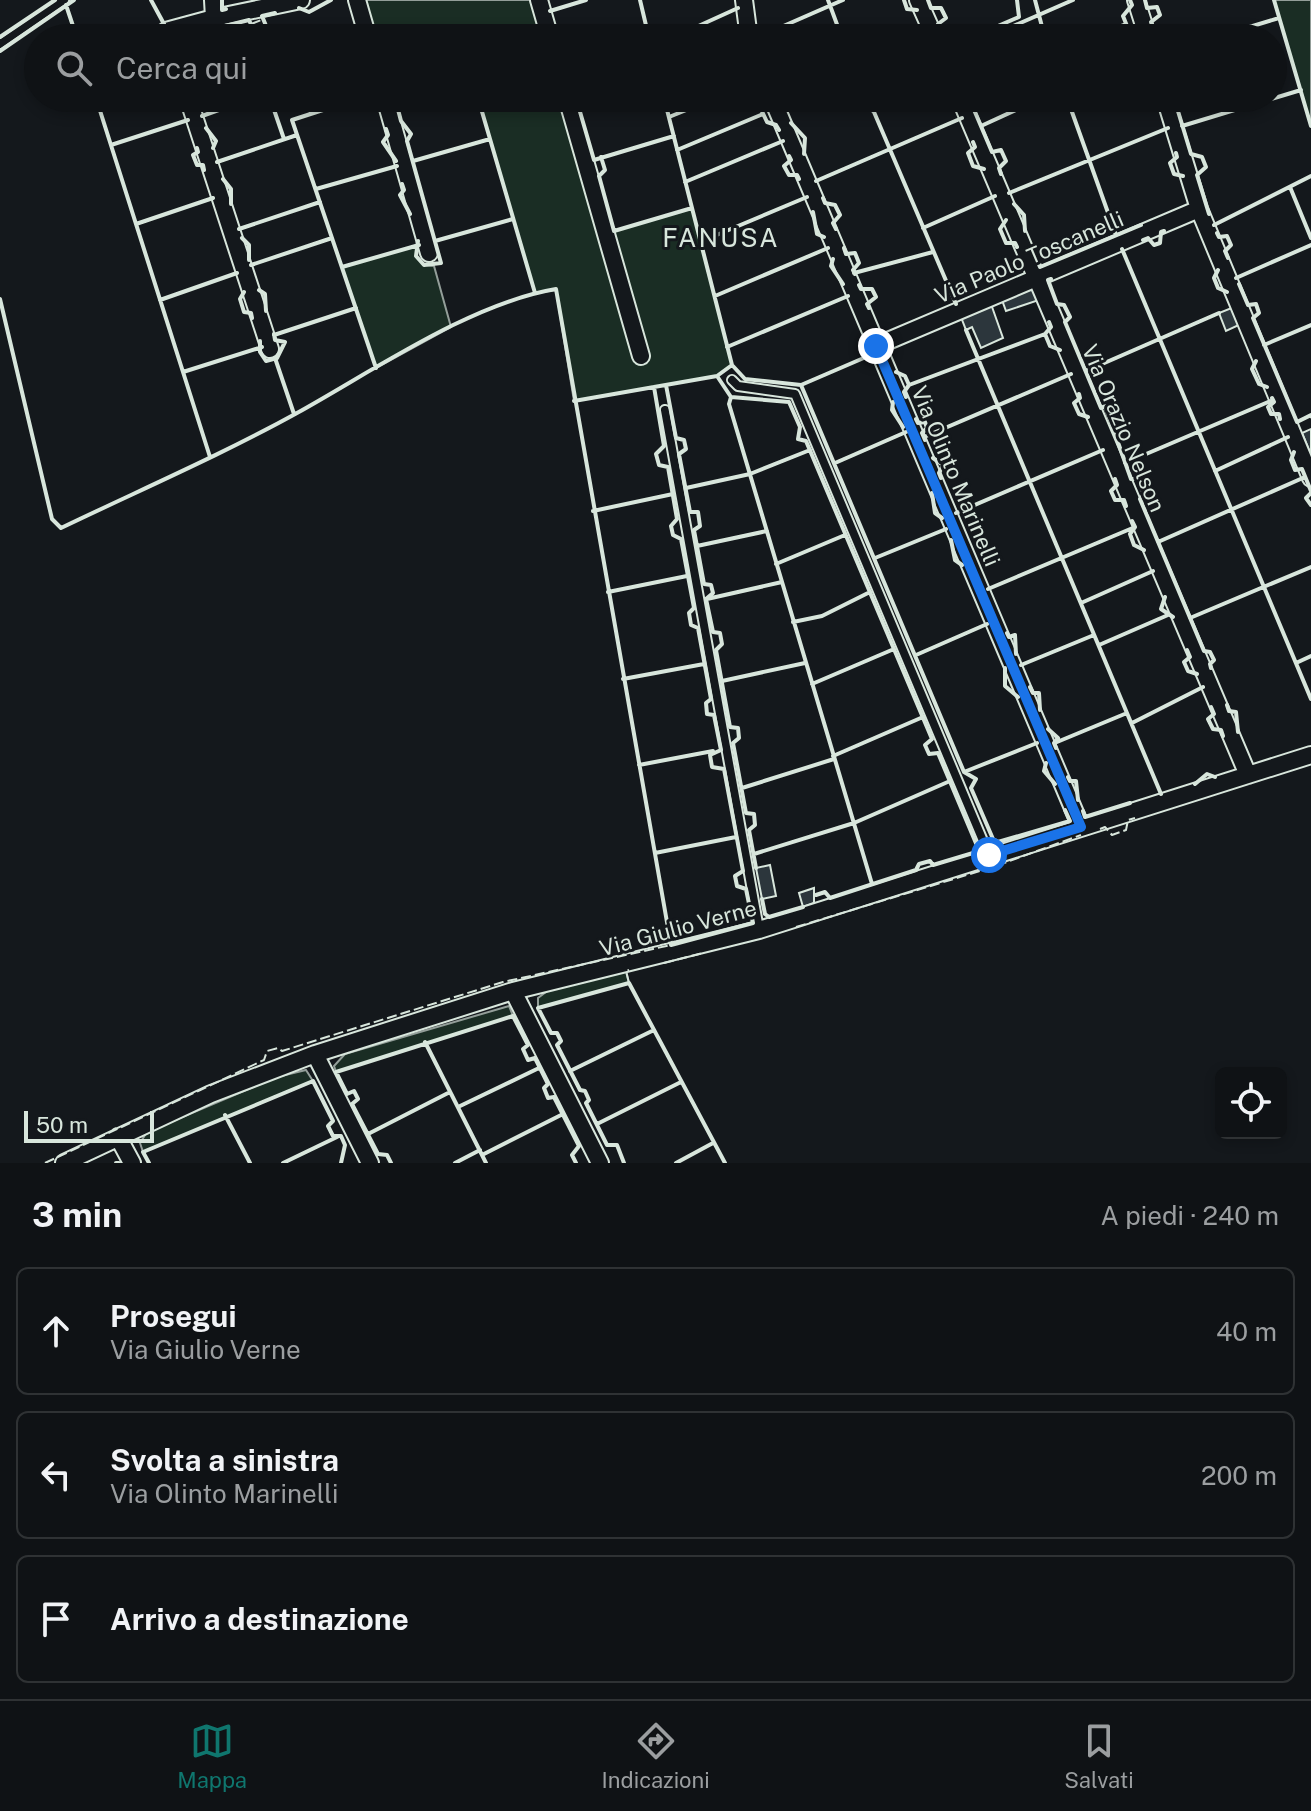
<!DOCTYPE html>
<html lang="it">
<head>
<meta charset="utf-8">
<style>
  :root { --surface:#0f1215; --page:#181b1e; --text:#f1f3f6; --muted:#9b9ea0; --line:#2f3234; --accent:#0f766e }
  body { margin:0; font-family:"Public Sans",sans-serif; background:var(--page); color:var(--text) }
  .controls { position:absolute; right:24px; bottom:24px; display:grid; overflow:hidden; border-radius:12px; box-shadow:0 4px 12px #0003 }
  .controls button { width:72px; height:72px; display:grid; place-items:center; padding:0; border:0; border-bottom:2px solid var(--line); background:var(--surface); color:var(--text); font:40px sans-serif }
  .scale { position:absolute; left:24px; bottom:20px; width:130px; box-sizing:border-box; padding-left:8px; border:4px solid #d8e6dc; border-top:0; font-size:22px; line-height:28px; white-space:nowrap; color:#d8e6dc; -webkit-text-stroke:6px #14181c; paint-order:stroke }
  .stop { position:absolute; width:24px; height:24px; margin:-18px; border:6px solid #1a73e8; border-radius:50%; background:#fff }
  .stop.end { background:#1a73e8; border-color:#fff; box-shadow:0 2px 8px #0008 }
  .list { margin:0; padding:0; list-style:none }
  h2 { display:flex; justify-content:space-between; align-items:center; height:104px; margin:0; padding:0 32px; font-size:34px }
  h2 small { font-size:26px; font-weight:400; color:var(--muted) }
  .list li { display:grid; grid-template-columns:52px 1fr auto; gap:24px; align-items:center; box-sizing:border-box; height:128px; margin:0 16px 16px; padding:0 16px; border:2px solid var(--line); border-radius:12px }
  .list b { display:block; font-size:30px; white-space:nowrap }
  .list p { margin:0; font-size:26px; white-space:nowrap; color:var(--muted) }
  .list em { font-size:26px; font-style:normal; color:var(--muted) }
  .icon { flex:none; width:44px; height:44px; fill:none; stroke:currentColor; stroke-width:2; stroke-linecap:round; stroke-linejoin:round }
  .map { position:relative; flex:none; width:1311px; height:1163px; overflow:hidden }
  .search { position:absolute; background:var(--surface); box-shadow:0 4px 12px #0003; left:24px; right:24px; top:24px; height:88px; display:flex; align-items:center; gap:20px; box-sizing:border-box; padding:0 28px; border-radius:44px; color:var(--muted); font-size:30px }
  .sheet { height:536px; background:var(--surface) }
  nav { display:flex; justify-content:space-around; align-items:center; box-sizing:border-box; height:112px; border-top:2px solid var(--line); background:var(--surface); font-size:22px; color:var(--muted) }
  nav a { display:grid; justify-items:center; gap:4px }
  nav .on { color:var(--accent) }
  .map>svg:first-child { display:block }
  .green { fill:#1a2d24; stroke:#939e99; stroke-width:2 }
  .building { fill:#2c363c; stroke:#d8e6dc; stroke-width:2 }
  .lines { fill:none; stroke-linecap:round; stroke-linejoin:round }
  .service-casing { stroke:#d8e6dc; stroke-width:12 }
  .minor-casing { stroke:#d8e6dc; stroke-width:20 }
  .service { stroke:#14181c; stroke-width:8 }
  .minor { stroke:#14181c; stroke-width:16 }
  .fence { stroke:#d8e6dc; stroke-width:2; stroke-dasharray:10 4; stroke-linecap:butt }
  .wall { stroke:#d8e6dc; stroke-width:4 }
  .route { stroke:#1a73e8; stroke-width:10 }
  .labels { text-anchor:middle; stroke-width:6; stroke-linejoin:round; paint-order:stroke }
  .street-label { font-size:22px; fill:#d8e6dc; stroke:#14181c }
  .quarter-label { font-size:26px; letter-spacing:2px; fill:#d8e6dc; stroke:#14181c }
</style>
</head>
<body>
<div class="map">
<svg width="1311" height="1163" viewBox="0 0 1311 1163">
  <rect width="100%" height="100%" fill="#14181c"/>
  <!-- green -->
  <path class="green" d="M365,0H534L545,38H377Z
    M1274,0H1311V126Z
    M478,98H562L636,363L646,361L611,235L614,231L692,208L732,365L717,376L574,401L556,290L535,293Z
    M419,245L416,256L424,265L434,266L451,327L376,368L342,267Z
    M626,971L629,983L538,1008V998L550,989Z
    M509,1006L513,1016L336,1072L334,1066L345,1054Z
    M306,1070L313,1081L143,1152L140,1143L147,1132L277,1077Z"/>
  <!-- building -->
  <path class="building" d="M1033,286L1039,300L1006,311L1002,300Z
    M991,304L1003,338L981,348L972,327L966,330L961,317Z
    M1234,307L1241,324L1226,331L1219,313Z
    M1311,429V455L1302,433Z
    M770,865L776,896L762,899L756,868Z
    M814,888V903L803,907L799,893Z"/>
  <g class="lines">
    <!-- service casing -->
    <g class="service-casing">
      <path id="service" d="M0,44L64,0
        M732,380L738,386L795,394L989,855
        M665,410L759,929"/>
    </g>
    <!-- minor casing -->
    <g class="minor-casing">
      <path id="minor" d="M213,0L214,18L301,0
        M357,0L368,38
        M539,0L550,38
        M744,0L749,38
        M918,0L935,38
        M1136,0L1148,38
        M169,38L166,31L214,18
        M188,98L270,349
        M385,98L429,253
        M567,98L641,356
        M772,98L1081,827
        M960,98L1248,775
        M1165,98L1199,209L1311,478
        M876,346L1199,209
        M513,991L600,1163
        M315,1054L370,1163
        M118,1137L132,1163
        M64,1163L211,1094L315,1054L513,991L759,930L1311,755"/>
    </g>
    <!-- service -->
    <use href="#service" class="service"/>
    <!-- minor -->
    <use href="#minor" class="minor"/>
    <!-- fence -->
    <path class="fence" d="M251,24L264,19
      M1310,416L1311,418
      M1100,829L1105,827L1112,835L1126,830L1128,820L1135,818
      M796,927L993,867L1081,835
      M664,963L703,953
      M629,983L626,971L629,970
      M45,1163L264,1060L267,1051L278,1048L282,1051L503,982L671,945"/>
    <!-- wall -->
    <path class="wall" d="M151,0L164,24
      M222,0V10L226,9
      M640,0L649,38
      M828,0L842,38
      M904,0L907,9L917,10
      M928,0L931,8H941L946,18L938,24L944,38
      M1035,0L1045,38
      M1130,0L1132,5L1123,16L1129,31L1139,33L1141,38
      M1145,0L1147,8L1157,7L1160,15L1151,22L1156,38
      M1274,0L1311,126
      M66,5L77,38
      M299,8L309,12L331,0
      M550,11L586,0
      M0,37L55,0
      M176,38L249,20L257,38
      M271,38L262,16L275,13
      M672,38L738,8
      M756,38L843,0
      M970,38L1019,17L1017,0
      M986,38L1073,0
      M1090,38L1126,24
      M1213,38L1279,18
      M0,51L74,0
      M96,98L210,457
      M270,98L284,139
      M307,98L311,113
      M360,98L292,120L376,368
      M395,98L401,121L411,134L407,141L441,263L424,265L416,256L418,241
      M478,98L535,293
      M576,98L594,160L674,136
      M664,98L732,365L745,379L801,385L964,772L976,779L971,788L993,839L998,842L1070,821L1065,810
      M765,98L759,105L767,122L776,125L779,130
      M868,98L956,304
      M969,98L992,152L1001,150L1006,161L999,168L1001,174
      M1067,98L1116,235
      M1174,98L1191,154L1202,157L1206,167L1197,175L1209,214
      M783,104L798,98
      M873,111L903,98
      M202,116L252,98
      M669,117L716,98
      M791,123L805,138L804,154
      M981,126L1042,98
      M1182,126L1301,90
      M206,128L216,141L213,148
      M386,129L388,135L383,142L396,161
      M973,142L975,147L968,153L973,166L984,169
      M111,145L188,120
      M197,148L198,152L193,155L197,165H203L204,170
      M677,150L763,114
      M1176,153L1177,157L1170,163L1174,174L1183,176
      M789,156L791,160L784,166L789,175H797L799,179
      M601,157L605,170L599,176L614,231L692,208
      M413,161L490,139
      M217,162L297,135
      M223,179L231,189V204
      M816,181L962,118
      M685,182L783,141
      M402,184L404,190L400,195L410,214
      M1290,187L1311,238
      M316,189L397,166
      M1009,193L1168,128
      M823,198L825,203L835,205L840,215L833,223L836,229
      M1014,204L1024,215L1025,231
      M813,212L817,234L824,237
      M1006,220L1000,229L1006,243H1015L1017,247
      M136,224L213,198
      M1214,225L1311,176
      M923,228L995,196
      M239,229L320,202
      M1217,233L1219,237L1227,236L1231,245L1225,251L1228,258
      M242,238L249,245V260
      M1143,240L1148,238L1154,245L1160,243L1161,232L1164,231
      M435,241L513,219
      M700,242L807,197
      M844,248L846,254L855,253L859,263L853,270L855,274
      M1122,249L1311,699
      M833,259L831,266L843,284
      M1037,260L1040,267L1141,225
      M251,265L332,238
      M342,267L419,245
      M1218,270L1214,278L1218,288L1227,292
      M854,273L933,252
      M1236,278L1311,245
      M1051,279L1048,280L1057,304L1064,305L1070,317L1065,322L1101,408L1105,406L1131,479H1138L1144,494L1140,499L1204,651L1210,652L1214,660L1210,664L1211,668
      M1239,284L1248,305L1256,304L1259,313L1253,318L1297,422L1311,415
      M859,285L861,289H872L876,297L867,304L869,308
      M259,290L265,294L266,311
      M244,292L240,299L244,312L251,313L252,318
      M715,296L828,248
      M0,299L52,519L61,528C140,490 221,455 297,413C373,371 471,303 556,289L671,945L753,923L746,889L737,886L735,876L743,871L724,769L712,767L710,755L721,750L714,715L707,714L706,703L711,699L698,628L691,625L689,613L694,608L681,539L673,535L671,526L677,519L668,467L659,465L656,454L664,446L654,387
      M160,300L237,273
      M1049,322L1051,327L1045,334L1050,346L1060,350
      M966,330L1161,794
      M274,335L356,308
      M260,341V352L266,361L277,358L285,342L275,340L274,334
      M1264,345L1311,325
      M727,347L848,296
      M275,358L294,414
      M1256,361L1252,369L1259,384L1267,387
      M1086,371L1219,313
      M183,372L262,347
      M896,372L905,376L909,385L904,392L906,397
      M717,376L731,397L789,402L800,427L798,439L806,441L932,739L925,745L929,754L938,753L978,848L973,853L933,865L930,861L919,864L916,870L830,898L825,892L816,895
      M666,385L676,438L684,440L686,449L679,454L690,512H698L700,526L694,530L704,584L711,585L713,593L706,599L713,632L720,633L722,644L716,650L730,727L738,728L739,738L733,743L746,813L754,814L755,825L749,830L756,868
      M801,385L873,354
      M909,385L1045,334
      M1079,394L1080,398L1074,403L1079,414L1088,417
      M731,397L729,404L872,884
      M1272,398L1274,402L1268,407L1271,414H1279L1280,419
      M574,401L717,376L732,365
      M893,402L892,410L903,427
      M916,419L918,423L925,422L927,428L922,433L925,440
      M924,437L1071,374
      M1294,452L1291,460L1295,470L1302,469L1311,491
      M933,458L943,465L939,473L941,478
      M835,463L906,432
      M1125,463L1273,400
      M1215,471L1288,437
      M1115,479L1117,485L1111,491L1115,500H1124L1126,506
      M686,488L750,474L810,450
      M932,493L935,513L942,518
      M1311,493L1306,498L1311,505
      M593,511L673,494
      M956,513L1103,450
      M1132,521L1135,527L1130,534L1134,545L1144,550
      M951,540L955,560L962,565
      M1158,542L1305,477
      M697,546L767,531
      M875,558L946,529
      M776,564L845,535
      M988,589L1135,527
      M608,592L687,576
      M1165,597L1161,609L1173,617
      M707,599L782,582
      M1081,603L1153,571
      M1190,618L1311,567
      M793,622L822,616L870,592
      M1007,633L1009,637L1015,635L1016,654
      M1099,645L1168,615
      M1187,650L1190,657L1184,662L1188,671L1197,674
      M916,655L987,624
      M1296,663L1311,656
      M1021,665L1094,635
      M1005,668V686L1018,697
      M623,679L704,664
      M722,681L805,663
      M812,684L894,649
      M1030,687L1033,693H1039L1040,710
      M1227,705L1229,711L1236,712L1238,732
      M1211,707L1214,714L1208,719L1213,729L1221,730L1223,736
      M1132,723L1203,687
      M1048,729L1058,738L1054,743L1056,748
      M1057,742L1127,713
      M833,756L923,717
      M1046,763L1044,771L1055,784
      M639,765L713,751
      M964,772L1037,743
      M1068,777L1070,781H1076L1078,800
      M1195,784L1207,774L1215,777
      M742,788L834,759
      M1083,811L1085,817L1130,803
      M655,853L736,837
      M754,854L854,823L950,781
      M762,899L765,914L769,917L803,907
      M425,1042L486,1163
      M570,1071L654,1030
      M458,1107L539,1068
      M225,1115L250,1163
      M597,1124L681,1082
      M368,1134L450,1092
      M482,1155L563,1114
      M116,1163H119
      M149,1163L143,1152L313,1081L333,1121L328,1126L333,1136H341L345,1145L341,1163
      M283,1163L337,1137
      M391,1163L387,1155L378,1154L352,1104L358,1099L354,1091L347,1094L336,1072L513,1016L528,1045L523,1049L528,1060L535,1058L548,1084L544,1088L548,1098L554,1097L579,1146L572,1155L576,1163
      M455,1163L480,1150
      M624,1163L617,1145H607L586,1103L589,1100L585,1091L580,1090L557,1045L561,1041L557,1033H551L538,1008L629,983L725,1163
      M676,1163L713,1143"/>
  </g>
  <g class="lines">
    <!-- route -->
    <path class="route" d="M876,346L1081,827L989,855"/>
  </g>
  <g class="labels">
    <!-- street labels -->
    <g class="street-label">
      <text transform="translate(1029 257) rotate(-23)" y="8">Via Paolo Toscanelli</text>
      <text transform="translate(1124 428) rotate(67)" y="8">Via Orazio Nelson</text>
      <text transform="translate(956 476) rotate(67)" y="8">Via Olinto Marinelli</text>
      <text transform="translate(678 928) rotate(-15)" y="8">Via Giulio Verne</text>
    </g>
    <!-- quarter labels -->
    <g class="quarter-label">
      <text x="721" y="247">FANUSA</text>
    </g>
  </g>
</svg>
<div class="controls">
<button><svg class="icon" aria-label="locate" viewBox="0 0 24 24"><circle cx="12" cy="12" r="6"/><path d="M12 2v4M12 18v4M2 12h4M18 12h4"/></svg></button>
</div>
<div class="scale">50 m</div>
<div class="stop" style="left:989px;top:855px"></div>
<div class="stop end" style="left:876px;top:346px"></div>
<div class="search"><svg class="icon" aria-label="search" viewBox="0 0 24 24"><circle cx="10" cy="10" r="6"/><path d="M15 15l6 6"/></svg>Cerca qui</div>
</div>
<section class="sheet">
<h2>3 min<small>A piedi · 240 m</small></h2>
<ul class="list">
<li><svg class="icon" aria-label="ahead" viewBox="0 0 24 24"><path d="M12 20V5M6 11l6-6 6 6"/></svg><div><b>Prosegui</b><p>Via Giulio Verne</p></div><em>40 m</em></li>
<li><svg class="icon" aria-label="left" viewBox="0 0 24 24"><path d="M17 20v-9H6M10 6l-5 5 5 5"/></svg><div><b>Svolta a sinistra</b><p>Via Olinto Marinelli</p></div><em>200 m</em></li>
<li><svg class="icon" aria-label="arrive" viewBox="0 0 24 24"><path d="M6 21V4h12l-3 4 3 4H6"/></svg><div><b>Arrivo a destinazione</b></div></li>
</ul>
</section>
<nav>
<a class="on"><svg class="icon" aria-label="map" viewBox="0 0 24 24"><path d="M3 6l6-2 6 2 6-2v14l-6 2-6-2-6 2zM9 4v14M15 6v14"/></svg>Mappa</a>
<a><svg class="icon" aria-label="directions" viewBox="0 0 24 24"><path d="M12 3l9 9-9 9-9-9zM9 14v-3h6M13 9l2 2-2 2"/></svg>Indicazioni</a>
<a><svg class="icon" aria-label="saved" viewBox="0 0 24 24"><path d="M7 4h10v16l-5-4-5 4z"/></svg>Salvati</a>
</nav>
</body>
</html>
